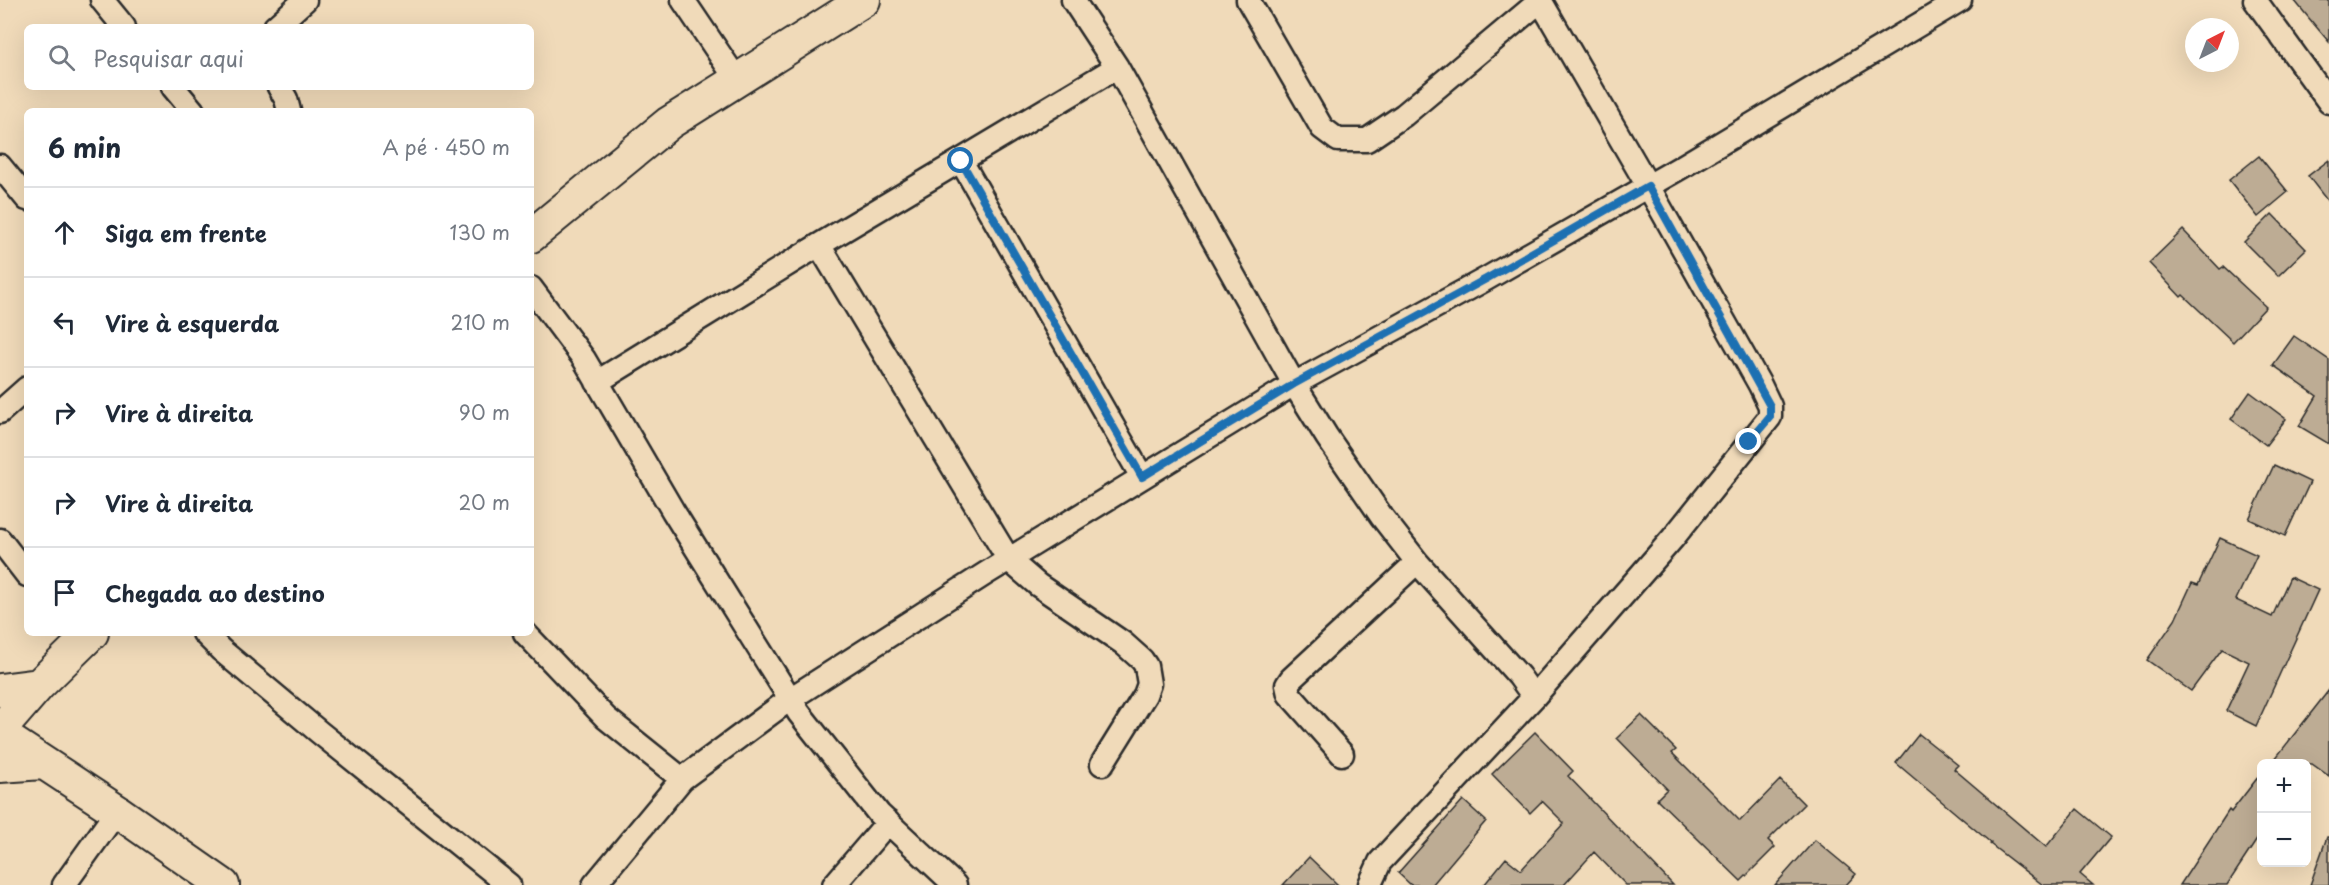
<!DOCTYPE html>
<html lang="pt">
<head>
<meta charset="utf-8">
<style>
  :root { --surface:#fff; --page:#f2f2f3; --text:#1f2937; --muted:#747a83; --line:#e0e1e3 }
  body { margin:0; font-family:"Playpen Sans",sans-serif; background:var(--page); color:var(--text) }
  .controls { position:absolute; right:18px; bottom:18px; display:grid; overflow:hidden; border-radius:9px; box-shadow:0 6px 24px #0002 }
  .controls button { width:54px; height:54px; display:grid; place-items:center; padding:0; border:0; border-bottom:2px solid var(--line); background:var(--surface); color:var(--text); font:30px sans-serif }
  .compass { position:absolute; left:2185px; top:18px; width:54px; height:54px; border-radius:50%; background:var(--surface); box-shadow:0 6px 24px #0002; rotate:42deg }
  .stop { position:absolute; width:18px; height:18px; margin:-14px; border:4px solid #1f6fb2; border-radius:50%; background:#fff }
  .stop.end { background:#1f6fb2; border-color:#fff; box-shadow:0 2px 6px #0008 }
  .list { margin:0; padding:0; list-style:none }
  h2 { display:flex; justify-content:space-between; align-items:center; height:78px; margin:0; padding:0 24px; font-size:26px }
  h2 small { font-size:20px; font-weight:400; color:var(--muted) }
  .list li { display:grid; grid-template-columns:39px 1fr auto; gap:18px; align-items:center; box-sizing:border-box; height:90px; padding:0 24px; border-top:2px solid var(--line) }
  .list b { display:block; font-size:22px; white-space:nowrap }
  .list em { font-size:20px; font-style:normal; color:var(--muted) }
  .icon { flex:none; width:33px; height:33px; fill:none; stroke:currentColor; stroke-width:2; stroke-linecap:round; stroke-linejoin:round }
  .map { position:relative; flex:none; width:2329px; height:885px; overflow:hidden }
  .search { position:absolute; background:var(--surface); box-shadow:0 6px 24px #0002; left:24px; top:24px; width:510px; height:66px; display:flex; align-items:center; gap:15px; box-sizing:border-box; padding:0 21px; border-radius:9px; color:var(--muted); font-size:22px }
  .panel { position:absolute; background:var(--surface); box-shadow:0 6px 24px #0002; left:24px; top:108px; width:510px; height:528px; border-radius:9px }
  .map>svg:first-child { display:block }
  .building { fill:#bdac94; stroke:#2b2b2b; stroke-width:1.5 }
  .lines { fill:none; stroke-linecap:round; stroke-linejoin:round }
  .street-casing { stroke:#2b2b2b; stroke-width:27 }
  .secondary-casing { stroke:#2b2b2b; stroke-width:36 }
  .street { stroke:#f0dab9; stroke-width:22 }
  .secondary { stroke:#f0dab9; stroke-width:32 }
  .route { stroke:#1f6fb2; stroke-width:8 }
</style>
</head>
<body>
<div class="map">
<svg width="2329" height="885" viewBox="0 0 2329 885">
  <rect width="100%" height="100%" fill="#f0dab9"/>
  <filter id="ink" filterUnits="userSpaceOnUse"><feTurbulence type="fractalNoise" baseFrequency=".0167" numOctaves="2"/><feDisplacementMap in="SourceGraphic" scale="12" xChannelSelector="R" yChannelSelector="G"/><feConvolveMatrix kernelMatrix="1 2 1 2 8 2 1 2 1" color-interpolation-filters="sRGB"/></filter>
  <g filter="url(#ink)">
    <!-- building -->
    <path class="building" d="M2294,0H2329V42L2313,23Z
      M2259,156L2288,192L2258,217L2229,180Z
      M2329,160V203L2308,176Z
      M2272,214L2306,249L2278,276L2244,242Z
      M2183,230L2220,269L2223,267L2266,307L2233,342L2183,295L2181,297L2149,263Z
      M2294,336L2329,360V444L2299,426L2317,396L2273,365Z
      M2250,392L2286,419L2266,445L2231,419Z
      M2274,465L2310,482L2285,536L2249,519Z
      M2220,538L2257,555L2236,600L2272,617L2290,577L2318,590L2256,726L2226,711L2249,662L2222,649L2191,691L2147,660L2175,620L2192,583L2198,585Z
      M2329,690V776L2312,764H2271Z
      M1641,715L1676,750L1672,753L1740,821L1780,780L1804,804L1768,840L1775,847L1741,881L1657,799L1667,789L1617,738Z
      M1535,732L1573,771L1568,776L1673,885H1626L1594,852L1564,885H1484L1506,858L1521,870L1564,823L1542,801L1530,813L1492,774Z
      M1919,734L1958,765L1954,769L2046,847L2077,809L2111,837L2080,874L2093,885H2043L1990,844L1991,843L1896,763Z
      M2262,772V832L2227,885H2180L2229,810L2231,812Z
      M1463,800L1486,821L1432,885H1411L1398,873Z
      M2327,837H2329V885H2310Z
      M1815,840L1856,874L1846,885H1775Z
      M1309,857L1338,885H1283Z"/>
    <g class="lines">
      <!-- street casing -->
      <g class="street-casing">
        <path id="street" d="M102,0L124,27
          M683,0L737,80
          M1073,0L1117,67L1294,384L1327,437L1382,517L1417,562L1519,676L1534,697
          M1248,0L1322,128L1338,140H1367L1404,115L1540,1
          M2255,0L2329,102
          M275,27L305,0
          M173,87L193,111
          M279,87L286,99L289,111
          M961,161L1142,477
          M0,166L27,199
          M819,245L1009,560L1038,585L1123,643L1142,660L1146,666L1149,684L1145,695L1102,764
          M531,288L584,359L673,511L799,713L879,814L955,885
          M597,382L819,245L1117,67
          M0,412L27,388
          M0,540L27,575
          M204,633L221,650L319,732L509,885
          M525,633L606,718L682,779
          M1342,754L1289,694L1287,685L1291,679L1417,562
          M1370,884L1380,862L1534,697L1673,538L1770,417V406L1760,385L1648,186L1540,0
          M64,885L117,811
          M594,885L682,779L790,699L985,574L1294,384L1486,279L1683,166L1960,0
          M834,885L888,822"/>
      </g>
      <!-- secondary casing -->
      <g class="secondary-casing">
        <path id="secondary" d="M531,236L669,123L864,0
          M0,690L39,685
          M0,730L39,685L92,633
          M0,734L117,811L223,885
          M0,766L43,763"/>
      </g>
      <!-- street -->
      <use href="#street" class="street"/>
      <!-- secondary -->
      <use href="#secondary" class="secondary"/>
    </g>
  </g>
  <g class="lines" filter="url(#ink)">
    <!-- route -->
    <path class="route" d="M961,161L1142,477L1294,384L1486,279L1648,186L1770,406V417L1749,442"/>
  </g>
</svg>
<div class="controls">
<button>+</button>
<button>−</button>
</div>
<svg class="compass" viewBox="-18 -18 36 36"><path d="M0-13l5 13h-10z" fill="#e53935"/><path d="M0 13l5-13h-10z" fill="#747a83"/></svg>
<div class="stop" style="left:961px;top:161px"></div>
<div class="stop end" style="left:1749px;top:442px"></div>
<div class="search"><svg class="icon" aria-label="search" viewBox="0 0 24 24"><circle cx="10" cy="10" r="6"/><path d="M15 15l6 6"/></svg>Pesquisar aqui</div>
<section class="panel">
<h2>6 min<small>A pé · 450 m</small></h2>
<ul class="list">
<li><svg class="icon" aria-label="ahead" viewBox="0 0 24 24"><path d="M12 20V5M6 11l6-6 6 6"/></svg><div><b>Siga em frente</b></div><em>130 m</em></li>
<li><svg class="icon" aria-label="left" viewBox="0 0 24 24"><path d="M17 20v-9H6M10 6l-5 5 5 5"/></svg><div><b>Vire à esquerda</b></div><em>210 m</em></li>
<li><svg class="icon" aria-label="right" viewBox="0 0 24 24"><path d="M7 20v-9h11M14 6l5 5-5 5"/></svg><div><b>Vire à direita</b></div><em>90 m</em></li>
<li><svg class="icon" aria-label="right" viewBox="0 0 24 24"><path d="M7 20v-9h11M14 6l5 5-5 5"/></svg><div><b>Vire à direita</b></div><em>20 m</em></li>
<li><svg class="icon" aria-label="arrive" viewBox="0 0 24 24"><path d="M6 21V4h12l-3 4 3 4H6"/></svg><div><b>Chegada ao destino</b></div></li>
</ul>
</section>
</div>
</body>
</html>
